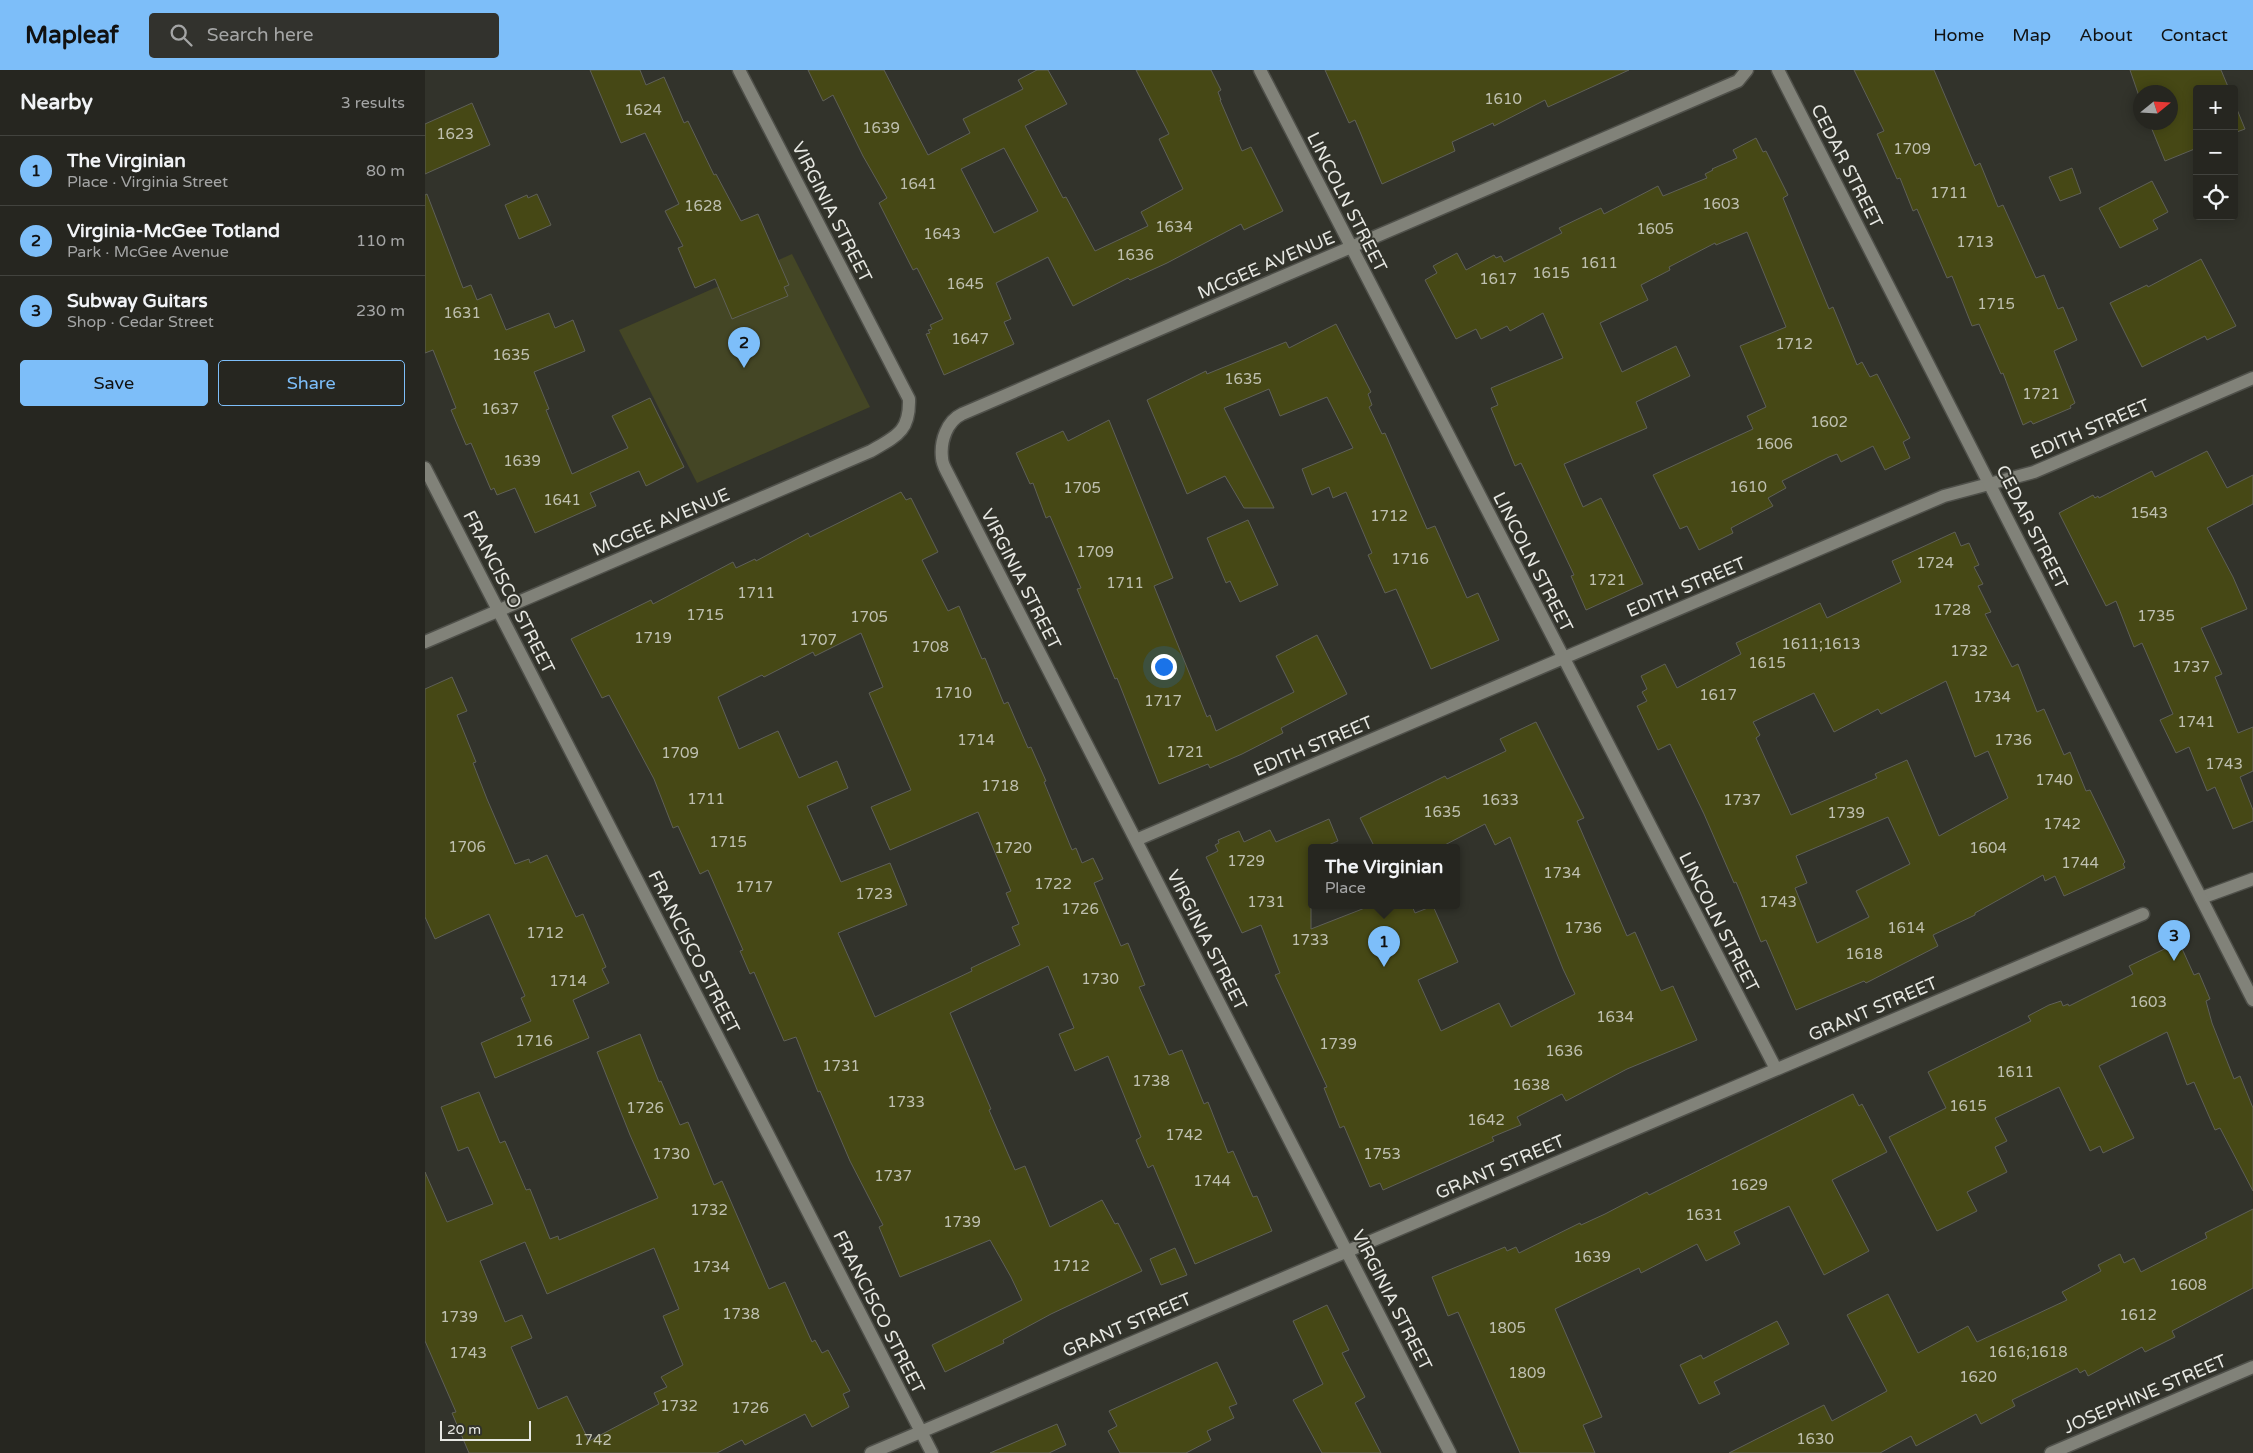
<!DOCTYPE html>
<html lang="en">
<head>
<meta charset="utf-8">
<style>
  :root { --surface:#262620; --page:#32322d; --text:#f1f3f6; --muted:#a4a5a5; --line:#42433e; --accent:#7dbef9 }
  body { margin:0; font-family:"Varela Round",sans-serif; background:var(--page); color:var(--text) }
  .controls { position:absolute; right:15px; top:15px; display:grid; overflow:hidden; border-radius:5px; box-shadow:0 2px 12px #0003 }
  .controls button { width:45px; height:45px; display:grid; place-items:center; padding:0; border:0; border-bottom:1px solid var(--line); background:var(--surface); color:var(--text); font:25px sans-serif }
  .compass { position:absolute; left:1708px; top:15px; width:45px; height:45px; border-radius:50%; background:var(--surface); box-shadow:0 2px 12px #0003; rotate:72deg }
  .scale { position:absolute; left:15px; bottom:12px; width:91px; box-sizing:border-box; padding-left:5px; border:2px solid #e7e8e3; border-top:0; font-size:14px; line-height:18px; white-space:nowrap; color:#e7e8e3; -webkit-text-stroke:4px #32332b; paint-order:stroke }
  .you { position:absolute; left:738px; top:596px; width:18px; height:18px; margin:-12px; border:4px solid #fff; border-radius:50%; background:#1a73e8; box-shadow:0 0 0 8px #1a73e833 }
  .badge { display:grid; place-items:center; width:32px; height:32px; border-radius:50%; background:var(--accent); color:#111; font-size:16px; font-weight:700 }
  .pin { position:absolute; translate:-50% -41px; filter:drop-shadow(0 1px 2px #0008) }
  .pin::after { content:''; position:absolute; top:26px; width:18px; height:15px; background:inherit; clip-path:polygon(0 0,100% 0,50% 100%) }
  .popup { position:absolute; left:883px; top:774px; width:152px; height:65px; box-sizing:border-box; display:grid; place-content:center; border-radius:5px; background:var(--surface); filter:drop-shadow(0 1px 4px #0005); font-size:16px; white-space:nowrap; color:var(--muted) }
  .popup b { font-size:19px; color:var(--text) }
  .popup::after { content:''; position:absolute; left:50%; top:100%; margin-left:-10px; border:10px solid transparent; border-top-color:var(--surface) }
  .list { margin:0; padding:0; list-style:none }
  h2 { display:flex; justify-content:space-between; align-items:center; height:65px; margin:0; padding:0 20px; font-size:21px }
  h2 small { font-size:16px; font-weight:400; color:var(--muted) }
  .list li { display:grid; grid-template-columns:32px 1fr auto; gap:15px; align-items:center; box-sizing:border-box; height:70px; padding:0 20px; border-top:1px solid var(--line) }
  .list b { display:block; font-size:19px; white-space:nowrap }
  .list p { margin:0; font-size:16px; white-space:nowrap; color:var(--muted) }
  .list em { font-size:16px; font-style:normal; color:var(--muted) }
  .actions { display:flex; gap:10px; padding:15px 20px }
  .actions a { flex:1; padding:11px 0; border:1px solid var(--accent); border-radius:5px; text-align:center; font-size:18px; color:var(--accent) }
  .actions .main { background:var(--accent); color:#111 }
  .icon { flex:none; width:28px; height:28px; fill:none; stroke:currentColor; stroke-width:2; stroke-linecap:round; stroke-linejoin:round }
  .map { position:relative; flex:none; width:1828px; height:1383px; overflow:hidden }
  header { display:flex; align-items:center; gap:30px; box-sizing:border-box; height:70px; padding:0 25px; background:var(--accent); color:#111 }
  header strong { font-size:24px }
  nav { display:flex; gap:28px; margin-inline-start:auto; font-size:18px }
  .search { width:350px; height:45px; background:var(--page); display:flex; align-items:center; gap:12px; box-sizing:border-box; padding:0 18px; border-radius:5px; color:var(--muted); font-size:19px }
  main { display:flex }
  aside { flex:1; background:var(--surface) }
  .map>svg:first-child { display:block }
  .green { fill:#444625 }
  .building { fill:#464815; stroke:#5f6058; fill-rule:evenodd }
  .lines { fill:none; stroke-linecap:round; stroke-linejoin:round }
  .minor-casing { stroke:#4f504a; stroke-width:15 }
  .tertiary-casing { stroke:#4f504a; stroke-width:15 }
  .minor { stroke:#818279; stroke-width:12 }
  .tertiary { stroke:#818279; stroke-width:12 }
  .labels { text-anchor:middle; stroke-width:4; stroke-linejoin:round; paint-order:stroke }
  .number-label { font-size:15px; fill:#bfc0b0 }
  .street-label { font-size:18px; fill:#e7e8e3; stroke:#32332b }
</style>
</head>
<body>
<header>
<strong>Mapleaf</strong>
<div class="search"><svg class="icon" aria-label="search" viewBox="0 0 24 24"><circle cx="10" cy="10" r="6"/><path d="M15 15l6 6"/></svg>Search here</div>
<nav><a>Home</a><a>Map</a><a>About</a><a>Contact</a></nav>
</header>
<main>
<aside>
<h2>Nearby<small>3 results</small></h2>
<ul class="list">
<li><span class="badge">1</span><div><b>The Virginian</b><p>Place · Virginia Street</p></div><em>80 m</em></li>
<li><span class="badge">2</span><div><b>Virginia-McGee Totland</b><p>Park · McGee Avenue</p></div><em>110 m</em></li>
<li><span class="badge">3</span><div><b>Subway Guitars</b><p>Shop · Cedar Street</p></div><em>230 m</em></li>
</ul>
<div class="actions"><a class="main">Save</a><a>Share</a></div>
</aside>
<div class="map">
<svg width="1828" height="1383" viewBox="0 0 1828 1383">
  <rect width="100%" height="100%" fill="#32332b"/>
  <!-- green -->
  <path class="green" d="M367,184L445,337L272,413L194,260Z"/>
  <!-- building -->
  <path class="building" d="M165,0H215L221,15L239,7L259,53L263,51L289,105L291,104L316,151L333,144L364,215L359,217L363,226L307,249L290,209L270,218L253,178L258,176L240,141L254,134L220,63L196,73Z
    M383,0H459L503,85L545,63L538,49L598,19L593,10L612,0H623L642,34L600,56L638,128L641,127L670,181L723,156L716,142L758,119L734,69L744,64L711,0H786L796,20L793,22L796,30H795L817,81L826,77L858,141L819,160L816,154L742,193L705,210L703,208L648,236L623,187L571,213L586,249L579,252L589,274L519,305L501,264L505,263L503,260L507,259L505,255L518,249L492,198L488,200L454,133L462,128L438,86L408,25L398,31ZM579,78L613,141L569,163L536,99Z
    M900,0H1204L1123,37L1120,30L1069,56L1068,53L1027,72L1030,81L957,114L930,50L924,53Z
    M1429,0H1509L1550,96L1555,93L1573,137L1578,135L1611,208L1619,205L1633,239L1638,237L1652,270L1629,281L1650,333L1645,336L1646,338L1608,354L1606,351L1598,355L1578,303L1576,304L1554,254L1547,256L1527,206L1522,208L1492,139L1488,141L1475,108L1472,109L1452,64L1459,61Z
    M1705,0H1796L1804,19H1772V78L1740,91L1724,52H1746V22H1716V32Z
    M1809,32L1820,59L1809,63Z
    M47,33L65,75L0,104V54Z
    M1331,68L1338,82L1341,81L1363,125L1358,128L1404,239L1408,237L1432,295L1437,292L1445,307L1452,304L1485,368L1478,372L1485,388L1460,400L1448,376L1416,392L1412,384L1404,387L1357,411L1361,418L1343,428L1348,436L1306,458L1308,463L1274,480L1262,456L1255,459L1228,405L1328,359L1322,346L1341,337L1315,276L1361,257L1322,162L1291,175L1290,173L1244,197L1245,200L1216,215L1223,230L1175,253L1197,302L1251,276L1265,306L1211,332L1222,358L1139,394L1158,437L1176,428L1218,514L1161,540L1146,506L1149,505L1096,393L1090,396L1066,338L1073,335L1066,318L1138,288L1118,243L1085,261L1082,256L1056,269L1051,259L1031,269L1000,210L1012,203L1008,196L1032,183L1041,200L1069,185L1071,188L1076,186L1079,192L1137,163L1134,158L1176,138L1179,144L1233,116L1238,126L1282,108L1280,104L1288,100L1287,99L1312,88L1308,80Z
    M1647,98L1656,123L1635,131L1624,107Z
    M1727,111L1743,142L1728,150L1733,159L1695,178L1674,138Z
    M2,124L38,218L46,215L52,230L66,224L81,260L124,243L130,258L148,250L160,281L109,302L124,339L121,340L147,404L203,378L187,346L225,328L259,397L221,416L214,401L165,423L171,436L110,463L90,418L72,425L69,418L66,420L46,373L41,375L26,340L31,338L8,280L0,283V125Z
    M112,124L126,155L94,169L80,135L102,125L103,128Z
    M1776,189L1811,256L1782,270L1780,266L1717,297L1685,233L1722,215L1723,217Z
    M911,254L946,322L943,324L947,335L944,337L957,364L960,363L1002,459L1010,456L1042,528L1053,523L1074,570L1006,599L971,519L960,523L943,485L947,483L921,422L908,428L904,417L887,425L877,399L928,378L902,327L855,346L844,319L799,338L849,438H819L800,406L762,424L722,330L781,301L782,304L861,272L864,278Z
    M684,350L748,508L729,516L782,647L785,645L791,661L869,622L851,586L892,565L922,624L856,658L858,663L817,684L785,698L783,694L734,714L692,608L690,609L652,519L656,518L625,446L621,448L608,413L605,414L591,383L638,361L643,371Z
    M1782,381L1802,418L1828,405V434L1782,458L1808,507L1822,539L1776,558L1797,604L1790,607L1813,663L1828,657V701L1815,707L1828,740V751L1808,759L1790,717L1782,721L1764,677L1751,683L1735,650L1748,644L1717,573L1709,577L1691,531L1681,536L1634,443L1668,425L1670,428L1673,426L1674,428L1727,401L1730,407Z
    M476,422L481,430L486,428L513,482L497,490L523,541L534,536L557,589L560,588L579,634L583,632L603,678L606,677L621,711L619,712L647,780L651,778L657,793L668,788L678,809L669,813L696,876L703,873L720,915L714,917L744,985L757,980L779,1034L783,1032L803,1083L808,1081L828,1127L832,1126L847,1161L770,1194L728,1095L723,1098L711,1070L716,1067L683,986L650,1001L634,964L649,958L623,896L525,943L566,1039L564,1040L590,1100L600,1096L625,1157L677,1130L690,1154L693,1153L717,1201L626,1244L578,1270L579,1273L520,1302L507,1275L597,1230L586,1207L565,1170L475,1207L454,1157L458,1155L425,1091L395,1021L393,1022L371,967L359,971L329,902L325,904L315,881L318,880L283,800L275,804L253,756L248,758L229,709L184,625L177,628L146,569L226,530L228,534L308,492L311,498L330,489L331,491L383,463L385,467ZM436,563L458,617L444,623L486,720L446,737L465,780L553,742L586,821L581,823L594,854L587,857L595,875L546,898L547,901L450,947L413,863L482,835L465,793L416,812L382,736L423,718L412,691L374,708L353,661L314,679L293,627L337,605L339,607L388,582L390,586Z
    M823,450L853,515L815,532L805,511L801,513L782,468Z
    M1530,462L1536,476L1544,473L1554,495L1549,497L1558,514L1553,516L1566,542L1560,544L1587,597L1593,594L1612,642L1619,639L1639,685L1645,682L1661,721L1665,720L1700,792L1698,794L1700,798L1639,826L1630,806L1620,811L1618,805L1550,843V845L1508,865L1513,876L1441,913L1439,911L1371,940L1341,870L1336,872L1311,812L1309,813L1279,744L1245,674L1233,680L1212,636L1222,631L1217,622L1222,619L1216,606L1240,594L1252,618L1316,584L1311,573L1395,533L1402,548L1476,512L1467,491ZM1521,611L1550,687L1563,681L1583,728L1514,766L1482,690L1450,704L1452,708L1366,745L1331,668L1335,665L1328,652L1389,623L1409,662L1453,639L1456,644ZM1463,747L1485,794L1431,821L1444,847L1392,873L1370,818L1382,813L1371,786Z
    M27,607L42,641L32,645L51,692L48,693L62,729L90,794L104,789L105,793L122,785L151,847L158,844L181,897L177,899L184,913L148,930L164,968L70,1008L56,973L106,951L96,928L100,926L64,844L10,869L0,847V619Z
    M1111,652L1159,748L1152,751L1202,866L1210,862L1236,921L1248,916L1272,970L1202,999L1141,1031L1137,1024L1092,1047L1096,1055L1067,1067L1069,1071L958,1120L955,1113L945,1117L919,1056L915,1058L899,1018L902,1017L850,905L855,903L836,855L817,863L781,787L793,781L790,775L794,773L793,770L814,761L819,772L845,760L851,772L904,749L913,771L896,778H886V859L945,836H987L990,843L1008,836L1033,892L993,910L1016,961L1074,933L1086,957L1150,924L1138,899L1085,767L1070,775L1060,754L1014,778H950L935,748L1020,706L1022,709L1081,681L1075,669Z
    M1754,872L1769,905L1774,903L1785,929L1781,931L1787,953L1809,1009L1815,1006L1828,1038V1121L1795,1058L1790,1060L1769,1012L1762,1015L1742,962L1674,996L1709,1068L1678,1083L1675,1076L1665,1081L1634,1017L1570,1048L1582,1071L1570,1077L1582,1102L1542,1122L1552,1141L1512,1161L1464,1067L1521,1038L1503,1002L1606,951L1603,946L1624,935L1636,931L1638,936L1643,934L1644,936L1708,904L1704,896Z
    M215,964L234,1012L236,1011L255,1055L263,1052L289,1115L297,1111L344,1219L360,1212L387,1272L390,1270L397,1283L403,1280L425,1321L418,1324L424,1337L387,1357L380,1344L320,1375L317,1370L292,1383H44L27,1343L31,1342L0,1271V1102L22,1152L68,1134L43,1077L33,1081L16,1037L54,1022L75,1073L80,1071L101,1120L105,1119L125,1169L133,1166L134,1170L233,1128L205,1065L172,982ZM100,1172L122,1224L229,1178L254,1239L238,1246L258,1295L236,1307L242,1317L229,1323L234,1334L164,1371L142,1326L113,1339L86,1277L107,1268L97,1245L80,1252L55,1191Z
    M1428,1024L1434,1036L1437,1034L1462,1082L1407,1110L1444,1181L1399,1205L1364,1136L1309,1162L1315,1174L1281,1191L1272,1174L1216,1203L1214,1198L1130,1239L1177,1347L1158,1355L1170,1383H1095L1033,1242L1023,1246L1007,1207L1080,1177L1082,1181L1091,1177L1094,1183L1155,1153L1156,1155L1180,1144L1222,1122L1224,1125Z
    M1828,1139V1218L1747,1261L1750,1267L1720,1282L1717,1277L1663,1306L1660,1300L1655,1303L1652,1298L1587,1330L1590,1336L1556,1354L1551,1344L1491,1376L1486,1366L1455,1383H1304L1399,1335L1407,1351L1462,1321L1422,1245L1463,1224L1493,1283L1543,1256L1552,1272L1642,1230L1637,1222L1676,1201L1673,1195L1695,1184L1699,1193L1709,1188L1716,1202L1782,1168L1780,1163Z
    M750,1178L762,1205L736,1215L725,1189Z
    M902,1235L924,1280L917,1283L940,1327L930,1333L956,1383H897L868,1330L898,1314L868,1251Z
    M1352,1251L1364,1274L1289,1312L1295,1324L1274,1334L1255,1295L1276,1285L1278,1289Z
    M792,1292L812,1334L804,1337L809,1348L782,1361L786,1370L761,1383H695L683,1361L692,1356L684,1341Z
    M632,1354L641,1375L624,1383H565Z"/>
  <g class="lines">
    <!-- minor casing -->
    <g class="minor-casing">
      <path id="minor" d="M835,0L1351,999
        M0,398L507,1383
        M0,572L446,381C472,366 485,361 484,329L314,0
        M711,770L1519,426L1609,402L1828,308
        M1776,828L1828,809
        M446,1383L1718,844
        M1025,1383L524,406C521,400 517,394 517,388C515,371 522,351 537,344L1313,11L1322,0
        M1626,1383L1828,1297"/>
    </g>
    <!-- tertiary casing -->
    <g class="tertiary-casing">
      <path id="tertiary" d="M1353,0L1828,930"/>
    </g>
    <!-- minor -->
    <use href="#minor" class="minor"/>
    <!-- tertiary -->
    <use href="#tertiary" class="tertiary"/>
  </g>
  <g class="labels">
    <!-- number labels -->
    <g class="number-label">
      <text x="1078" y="34">1610</text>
      <text x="218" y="45">1624</text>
      <text x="456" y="63">1639</text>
      <text x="30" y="69">1623</text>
      <text x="1487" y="84">1709</text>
      <text x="493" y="119">1641</text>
      <text x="1524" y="128">1711</text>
      <text x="1296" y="139">1603</text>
      <text x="278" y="141">1628</text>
      <text x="749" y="162">1634</text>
      <text x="1230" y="164">1605</text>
      <text x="517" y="169">1643</text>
      <text x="1550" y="177">1713</text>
      <text x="710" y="190">1636</text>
      <text x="1174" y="198">1611</text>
      <text x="1126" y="208">1615</text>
      <text x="1073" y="214">1617</text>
      <text x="540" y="219">1645</text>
      <text x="1571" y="239">1715</text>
      <text x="37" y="248">1631</text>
      <text x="545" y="274">1647</text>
      <text x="1369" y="279">1712</text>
      <text x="86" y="290">1635</text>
      <text x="818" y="314">1635</text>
      <text x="1616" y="329">1721</text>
      <text x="75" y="344">1637</text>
      <text x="1404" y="357">1602</text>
      <text x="1349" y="379">1606</text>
      <text x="97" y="396">1639</text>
      <text x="1323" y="422">1610</text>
      <text x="657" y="423">1705</text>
      <text x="137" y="435">1641</text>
      <text x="1724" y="448">1543</text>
      <text x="964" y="451">1712</text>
      <text x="670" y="487">1709</text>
      <text x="985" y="494">1716</text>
      <text x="1510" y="498">1724</text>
      <text x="1182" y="515">1721</text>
      <text x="700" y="518">1711</text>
      <text x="331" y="528">1711</text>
      <text x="1527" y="545">1728</text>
      <text x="280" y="550">1715</text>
      <text x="1731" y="551">1735</text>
      <text x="444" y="552">1705</text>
      <text x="228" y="573">1719</text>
      <text x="393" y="575">1707</text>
      <text x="1396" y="579">1611;1613</text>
      <text x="505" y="582">1708</text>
      <text x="1544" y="586">1732</text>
      <text x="1342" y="598">1615</text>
      <text x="1766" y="602">1737</text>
      <text x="528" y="628">1710</text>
      <text x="1293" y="630">1617</text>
      <text x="1567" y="632">1734</text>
      <text x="738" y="636">1717</text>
      <text x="1771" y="657">1741</text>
      <text x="551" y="675">1714</text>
      <text x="1588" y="675">1736</text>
      <text x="760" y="687">1721</text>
      <text x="255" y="688">1709</text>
      <text x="1799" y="699">1743</text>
      <text x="1629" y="715">1740</text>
      <text x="575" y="721">1718</text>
      <text x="281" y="734">1711</text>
      <text x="1075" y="735">1633</text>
      <text x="1317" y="735">1737</text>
      <text x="1017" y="747">1635</text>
      <text x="1421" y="748">1739</text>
      <text x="1637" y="759">1742</text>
      <text x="303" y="777">1715</text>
      <text x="42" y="782">1706</text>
      <text x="588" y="783">1720</text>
      <text x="1563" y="783">1604</text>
      <text x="821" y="796">1729</text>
      <text x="1655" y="798">1744</text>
      <text x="1137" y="808">1734</text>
      <text x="628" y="819">1722</text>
      <text x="329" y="822">1717</text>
      <text x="449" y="829">1723</text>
      <text x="841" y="837">1731</text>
      <text x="1353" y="837">1743</text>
      <text x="655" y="844">1726</text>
      <text x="1158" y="863">1736</text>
      <text x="1481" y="863">1614</text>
      <text x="120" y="868">1712</text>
      <text x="885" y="875">1733</text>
      <text x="1439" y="889">1618</text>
      <text x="675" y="914">1730</text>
      <text x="143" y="916">1714</text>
      <text x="1723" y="937">1603</text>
      <text x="1190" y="952">1634</text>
      <text x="109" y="976">1716</text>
      <text x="913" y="979">1739</text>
      <text x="1139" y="986">1636</text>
      <text x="416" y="1001">1731</text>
      <text x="1590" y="1007">1611</text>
      <text x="726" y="1016">1738</text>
      <text x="1106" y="1020">1638</text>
      <text x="481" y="1037">1733</text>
      <text x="1543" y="1041">1615</text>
      <text x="220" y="1043">1726</text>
      <text x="1061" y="1055">1642</text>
      <text x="759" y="1070">1742</text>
      <text x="246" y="1089">1730</text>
      <text x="957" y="1089">1753</text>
      <text x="468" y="1111">1737</text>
      <text x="787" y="1116">1744</text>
      <text x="1324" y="1120">1629</text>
      <text x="284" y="1145">1732</text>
      <text x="1279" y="1150">1631</text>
      <text x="537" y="1157">1739</text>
      <text x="1167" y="1192">1639</text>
      <text x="646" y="1201">1712</text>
      <text x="286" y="1202">1734</text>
      <text x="1763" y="1220">1608</text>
      <text x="316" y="1249">1738</text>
      <text x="1713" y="1250">1612</text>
      <text x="34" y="1252">1739</text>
      <text x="1082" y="1263">1805</text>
      <text x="1603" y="1287">1616;1618</text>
      <text x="43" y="1288">1743</text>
      <text x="1102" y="1308">1809</text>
      <text x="1553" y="1312">1620</text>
      <text x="254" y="1341">1732</text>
      <text x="325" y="1343">1726</text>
      <text x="1390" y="1374">1630</text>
      <text x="168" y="1375">1742</text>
    </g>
    <!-- street labels -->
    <g class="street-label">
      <text transform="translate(1422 96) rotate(63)" y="6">CEDAR STREET</text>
      <text transform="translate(922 132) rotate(63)" y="6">LINCOLN STREET</text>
      <text transform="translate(407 142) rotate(63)" y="6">VIRGINIA STREET</text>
      <text transform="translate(841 195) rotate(-23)" y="6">MCGEE AVENUE</text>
      <text transform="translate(1665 359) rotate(-23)" y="6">EDITH STREET</text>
      <text transform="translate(236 452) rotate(-23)" y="6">MCGEE AVENUE</text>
      <text transform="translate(1607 457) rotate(63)" y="6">CEDAR STREET</text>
      <text transform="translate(1108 492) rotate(63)" y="6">LINCOLN STREET</text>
      <text transform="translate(596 509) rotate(63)" y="6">VIRGINIA STREET</text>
      <text transform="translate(1261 517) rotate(-23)" y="6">EDITH STREET</text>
      <text transform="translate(84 522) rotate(63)" y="6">FRANCISCO STREET</text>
      <text transform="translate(888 676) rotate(-23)" y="6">EDITH STREET</text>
      <text transform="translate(1294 852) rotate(63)" y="6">LINCOLN STREET</text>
      <text transform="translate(782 870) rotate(63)" y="6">VIRGINIA STREET</text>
      <text transform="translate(269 882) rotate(63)" y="6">FRANCISCO STREET</text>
      <text transform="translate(1448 939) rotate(-23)" y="6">GRANT STREET</text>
      <text transform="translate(1075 1097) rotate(-23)" y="6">GRANT STREET</text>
      <text transform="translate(967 1230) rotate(63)" y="6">VIRGINIA STREET</text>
      <text transform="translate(454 1242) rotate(63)" y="6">FRANCISCO STREET</text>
      <text transform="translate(702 1255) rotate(-23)" y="6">GRANT STREET</text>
      <text transform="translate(1720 1324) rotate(-23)" y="6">JOSEPHINE STREET</text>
    </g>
  </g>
</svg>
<div class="controls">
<button>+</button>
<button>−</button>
<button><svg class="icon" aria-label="locate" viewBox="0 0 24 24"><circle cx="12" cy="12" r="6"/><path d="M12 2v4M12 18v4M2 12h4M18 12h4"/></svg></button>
</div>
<svg class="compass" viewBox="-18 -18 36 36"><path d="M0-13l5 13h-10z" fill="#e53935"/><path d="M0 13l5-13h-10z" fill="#a4a5a5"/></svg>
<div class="scale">20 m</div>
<div class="you"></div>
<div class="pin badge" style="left:959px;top:897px">1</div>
<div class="popup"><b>The Virginian</b>Place</div>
<div class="pin badge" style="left:319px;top:298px">2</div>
<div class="pin badge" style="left:1749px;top:891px">3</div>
</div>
</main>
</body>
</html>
